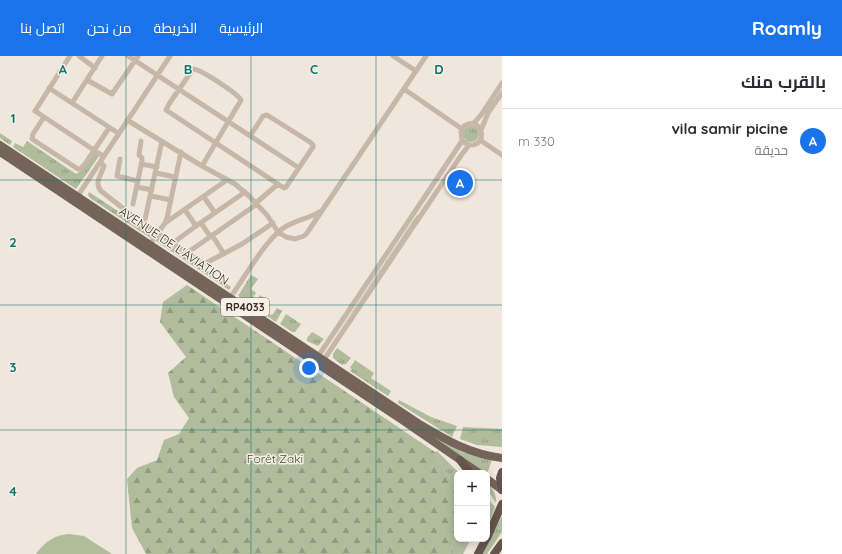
<!DOCTYPE html>
<html lang="ar">
<head>
<meta charset="utf-8">
<style>
  :root { --surface:#fff; --page:#f7f7f7; --text:#2b2b33; --muted:#7c7c81; --line:#e1e1e2; --accent:#1a73e8 }
  body { margin:0; font-family:Quicksand,Cairo,sans-serif; background:var(--page); color:var(--text); direction:rtl }
  .controls { position:absolute; right:12px; bottom:12px; display:grid; overflow:hidden; border-radius:8px; box-shadow:0 2px 10px #0003 }
  .controls button { width:36px; height:36px; display:grid; place-items:center; padding:0; border:0; border-bottom:1px solid var(--line); background:var(--surface); color:var(--text); font:20px sans-serif }
  .you { position:absolute; left:309px; top:312px; width:14px; height:14px; margin:-10px; border:3px solid #fff; border-radius:50%; background:#1a73e8; box-shadow:0 0 0 6px #1a73e833 }
  .badge { display:grid; place-items:center; width:26px; height:26px; border-radius:50%; background:var(--accent); color:#fff; font-size:13px; font-weight:700 }
  .pin { position:absolute; translate:-50% -50%; border:2px solid #fff; box-shadow:0 1px 4px #0006 }
  .list { margin:0; padding:0; list-style:none }
  h2 { display:flex; justify-content:space-between; align-items:center; height:52px; margin:0; padding:0 16px; font-size:17px }
  h2 small { font-size:13px; font-weight:400; color:var(--muted) }
  .list li { display:grid; grid-template-columns:26px 1fr auto; gap:12px; align-items:center; box-sizing:border-box; height:64px; padding:0 16px; border-top:1px solid var(--line) }
  .list b { display:block; font-size:15px; white-space:nowrap }
  .list p { margin:0; font-size:13px; white-space:nowrap; color:var(--muted) }
  .list em { font-size:13px; font-style:normal; color:var(--muted) }
  .map { position:relative; flex:none; width:502px; height:498px; overflow:hidden; direction:ltr }
  header { display:flex; align-items:center; gap:24px; box-sizing:border-box; height:56px; padding:0 20px; background:var(--accent); color:#fff }
  header strong { font-size:19px }
  nav { display:flex; gap:22px; margin-inline-start:auto; font-size:14px }
  main { display:flex }
  aside { flex:1; background:var(--surface) }
  .map>svg:first-child { display:block }
  .grass { fill:url(#grass-tufts) }
  .forest { fill:url(#forest-firs) }
  .green { fill:#b1bc9d }
  .lines { fill:none; stroke-linecap:round; stroke-linejoin:round }
  .minor { stroke:#c6b7a9; stroke-width:5 }
  .primary { stroke:#74645a; stroke-width:8 }
  .trunk { stroke:#64554d; stroke-width:8 }
  .grid { fill:none; stroke:#0f766e; stroke-width:1; stroke-opacity:0.55 }
  .labels { text-anchor:middle; stroke-width:3; stroke-linejoin:round; paint-order:stroke }
  .shield { fill:#f7f0e7; stroke:#6e6761; stroke-width:1 }
  .shield-label { font-size:11px; font-weight:bold; fill:#342c28 }
  .street-label { font-size:12px; fill:#342c28; stroke:#f7f0e7 }
  .park-label { font-size:12px; fill:#424f2e; stroke:#f7f0e7 }
  .grid-label { font-size:13px; text-anchor:middle; font-weight:bold; fill:#0f766e; stroke:#f7f0e7; stroke-width:3; stroke-linejoin:round; paint-order:stroke }
</style>
</head>
<body>
<header>
<strong>Roamly</strong>
<nav><a>الرئيسية</a><a>الخريطة</a><a>من نحن</a><a>اتصل بنا</a></nav>
</header>
<main>
<aside>
<h2>بالقرب منك<small></small></h2>
<ul class="list">
<li><span class="badge">A</span><div><b>vila samir picine</b><p>حديقة</p></div><em>330 m</em></li>
</ul>
</aside>
<div class="map">
<svg width="502" height="498" viewBox="0 0 502 498">
  <defs>
    <pattern id="grass-tufts" width="24" height="20" patternUnits="userSpaceOnUse"><rect width="24" height="20" fill="#b1bc9d"/><path d="M3 7l-1-3M5 7V3M7 7l1-3M15 17l-1-3M17 17v-4M19 17l1-3" fill="none" stroke="#919980"/></pattern>
    <pattern id="forest-firs" width="22" height="20" patternUnits="userSpaceOnUse"><rect width="22" height="20" fill="#b1bc9d"/><path d="M5 1l3.5 6h-7zM16 11l3.5 6h-7z" fill="#919980"/></pattern>
  </defs>
  <rect width="100%" height="100%" fill="#efe6dc"/>
  <!-- grass -->
  <path class="grass" d="M463 78a8 8 0 1 1 16 0a8 8 0 1 1-16 0Z
    M0,77L12,85L10,89L0,82Z
    M27,85L76,118L82,114L94,97L99,100L76,133L13,91L15,87L23,91Z
    M89,136L154,179L152,183L90,142L88,139Z
    M417,159L418,160L331,287Z
    M158,181L231,231L229,234L156,185Z
    M251,219L258,223L251,233L256,237L249,248L238,240Z
    M260,239L264,242L260,250L271,259L273,258L277,252L282,255L276,266L253,251Z
    M286,258L301,268L295,276H292L280,268Z
    M312,276L324,283L318,290L307,285V282Z
    M337,292L351,302L346,308L342,309L333,302V298Z
    M355,304L374,317L371,322L391,335L388,340L350,315L352,313L350,312Z
    M399,344L431,361L457,370L452,381L398,347Z
    M463,371L502,373V391L477,389L460,383Z
    M432,379L462,396L492,404L487,418V417H484L432,381Z
    M437,395L459,417H457V436L435,396Z
    M487,427C493,433 497,439 496,447L490,438Z
    M487,442L495,451L488,470L490,456Z
    M502,460V476L487,498H482Z
    M457,479V483H471L463,498H449Z"/>
  <!-- forest -->
  <path class="forest" d="M187,229L435,396L457,436V479L449,498H146L132,472L127,423L137,412L157,404L164,384L179,378L189,362L174,341L168,317L186,301L160,266L163,246Z"/>
  <!-- green -->
  <path class="green" d="M69,478L84,480L112,498H36C44,486 55,479 69,478Z"/>
  <g class="lines">
    <!-- minor -->
    <path class="minor" d="M70,0L35,55L103,100
      M79,0L95,12
      M128,0L299,112
      M393,0L416,15
      M87,24L112,38L138,0
      M49,32L118,77
      M404,33L462,73
      M72,47L102,0
      M44,61L33,78L32,83L78,113H80L85,108L109,72
      M127,64L202,110L235,128L249,140L267,159L278,176L286,181L295,183L304,180L307,177L426,0
      M473,68L481,59L502,27
      M481,74L488,57L502,37
      M480,84L502,99
      M120,103L117,120L138,125
      M100,106L104,110C101,119 94,127 101,135L138,164L202,207H206L242,188L273,167
      M141,108L157,111
      M202,110L241,44C237,37 200,13 193,13L169,48L166,54L278,128L284,132L286,131L313,91V89L310,86L267,59L263,60L250,80
      M156,117L175,121
      M137,131L152,134
      M151,140L171,144
      M77,141L170,0
      M204,141L215,157
      M256,147L278,128
      M133,148L142,105V102L139,99L141,85
      M185,154L196,170
      M165,167L227,124
      M201,167L210,180
      M144,168L162,85
      M212,179L224,198
      M173,187L196,170L245,136
      M150,188L165,167L167,162L181,96
      M187,197L257,148
      M230,242C243,224 265,185 282,173C294,164 309,163 321,155
      M317,302L462,85
      M323,305L462,98L469,89C490,90 482,59 464,70L461,76L462,85L469,89"/>
    <!-- primary -->
    <path class="primary" d="M0,89L421,369C448,385 470,398 502,402
      M0,96L402,364L479,417
      M487,423L502,434"/>
    <!-- trunk -->
    <path class="trunk" d="M460,404L470,417
      M502,416L500,422L502,434
      M487,482L502,448
      M478,498L486,483
      M494,498L502,487"/>
  </g>
  <!-- grid -->
  <path class="grid" d="M126,0V498M251,0V498M376,0V498M0,124H502M0,249H502M0,374H502"/>
  <g class="labels">
    <!-- shield labels -->
    <rect class="shield" x="221" y="242" width="48" height="18" rx="3"/>
    <g class="shield-label">
      <text x="245" y="255">RP4033</text>
    </g>
    <!-- street labels -->
    <g class="street-label">
      <text transform="translate(174 190) rotate(34)" y="4">AVENUE DE L'AVIATION</text>
    </g>
    <!-- park labels -->
    <g class="park-label">
      <text x="275" y="407">Forêt Zaki</text>
    </g>
  </g>
  <g class="grid-label">
    <text x="63" y="18">A</text>
    <text x="188" y="18">B</text>
    <text x="314" y="18">C</text>
    <text x="439" y="18">D</text>
    <text x="13" y="67">1</text>
    <text x="13" y="191">2</text>
    <text x="13" y="316">3</text>
    <text x="13" y="440">4</text>
  </g>
</svg>
<div class="controls">
<button>+</button>
<button>−</button>
</div>
<div class="you"></div>
<div class="pin badge" style="left:460px;top:127px">A</div>
</div>
</main>
</body>
</html>
